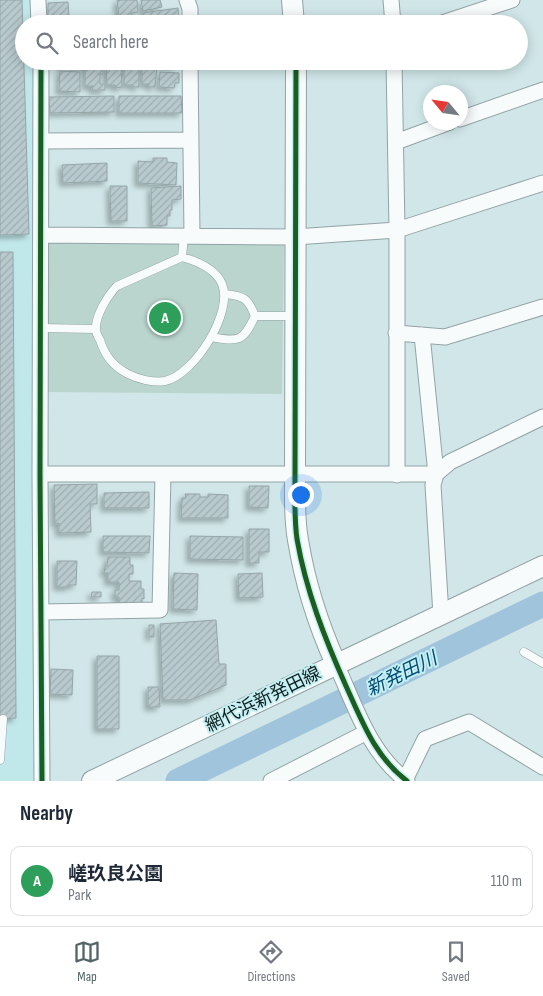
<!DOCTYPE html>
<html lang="en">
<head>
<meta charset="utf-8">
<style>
  :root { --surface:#fff; --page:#f6f6f7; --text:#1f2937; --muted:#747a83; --line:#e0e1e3; --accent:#536566 }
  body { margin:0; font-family:"Sofia Sans Condensed","Noto Sans JP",sans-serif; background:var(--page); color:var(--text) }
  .compass { position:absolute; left:423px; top:85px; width:45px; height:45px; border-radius:50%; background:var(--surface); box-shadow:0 2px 12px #0003; rotate:299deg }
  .you { position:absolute; left:300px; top:494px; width:18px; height:18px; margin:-12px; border:4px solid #fff; border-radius:50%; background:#1a73e8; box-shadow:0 0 0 8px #1a73e833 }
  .badge { display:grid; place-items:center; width:32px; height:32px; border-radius:50%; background:var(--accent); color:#fff; font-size:16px; font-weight:700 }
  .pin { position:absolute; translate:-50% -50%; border:2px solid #fff; box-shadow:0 1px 5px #0006 }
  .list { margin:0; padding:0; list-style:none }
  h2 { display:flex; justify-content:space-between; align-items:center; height:65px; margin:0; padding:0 20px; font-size:21px }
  h2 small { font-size:16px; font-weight:400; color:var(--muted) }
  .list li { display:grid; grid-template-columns:32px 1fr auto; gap:15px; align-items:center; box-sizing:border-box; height:70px; margin:0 10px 10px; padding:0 10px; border:1px solid var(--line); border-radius:10px }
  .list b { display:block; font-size:19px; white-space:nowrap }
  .list p { margin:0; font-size:16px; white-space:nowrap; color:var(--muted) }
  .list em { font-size:16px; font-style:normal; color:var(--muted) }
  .icon { flex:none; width:28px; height:28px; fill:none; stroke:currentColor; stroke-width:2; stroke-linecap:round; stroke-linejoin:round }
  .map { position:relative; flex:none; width:543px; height:781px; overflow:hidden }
  .search { position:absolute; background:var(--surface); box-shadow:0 2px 12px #0003; left:15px; right:15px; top:15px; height:55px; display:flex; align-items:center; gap:12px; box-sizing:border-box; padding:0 18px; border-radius:28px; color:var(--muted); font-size:19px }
  .sheet { height:145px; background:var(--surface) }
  nav { display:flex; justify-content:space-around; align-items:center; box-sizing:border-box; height:70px; border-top:1px solid var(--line); background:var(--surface); font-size:14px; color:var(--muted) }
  nav a { display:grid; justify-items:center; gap:2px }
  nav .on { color:var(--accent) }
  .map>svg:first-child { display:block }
  .built { fill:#c0e7ea }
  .park { fill:#bad5ce }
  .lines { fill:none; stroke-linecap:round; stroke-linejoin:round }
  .river { stroke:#a0c4db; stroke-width:25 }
  .building { fill:url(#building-hatch); stroke:#95a6a9; filter:url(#shadow) }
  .lane-casing { stroke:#92a3a5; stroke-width:9 }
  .street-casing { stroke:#92a3a5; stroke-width:17 }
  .secondary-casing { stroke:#92a3a5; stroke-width:22 }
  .lane { stroke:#f8fbfc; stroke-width:8 }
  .street { stroke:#f8fbfc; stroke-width:15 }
  .secondary { stroke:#f8fbfc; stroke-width:20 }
  .cycleway-casing { stroke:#c5eff2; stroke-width:8 }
  .cycleway { stroke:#1b5e20; stroke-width:5 }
  .labels { text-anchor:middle; stroke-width:4; stroke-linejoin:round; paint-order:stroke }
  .street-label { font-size:18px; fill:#0f1f20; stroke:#c5eff2 }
  .water-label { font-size:19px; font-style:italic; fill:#004d76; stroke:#c5eff2 }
</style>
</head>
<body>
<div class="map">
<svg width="543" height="781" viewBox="0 0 543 781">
  <defs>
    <pattern id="building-hatch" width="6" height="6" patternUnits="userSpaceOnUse" patternTransform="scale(1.25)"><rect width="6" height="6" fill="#b9cace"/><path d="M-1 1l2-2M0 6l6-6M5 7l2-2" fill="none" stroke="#9eadb1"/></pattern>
    <filter id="shadow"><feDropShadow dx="-3.5" dy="3.5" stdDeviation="2.5" flood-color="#0004"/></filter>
  </defs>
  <rect width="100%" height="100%" fill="#d0e6e8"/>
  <!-- built -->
  <path class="built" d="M0,0H30L32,24H24V61H34V781H0Z"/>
  <!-- park -->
  <path class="park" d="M47,243L284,244L282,394L45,392Z"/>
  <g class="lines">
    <!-- river -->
    <path class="river" d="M178,781L543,604"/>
  </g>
  <!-- building -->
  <path class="building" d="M0,0H22L29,234L0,235Z
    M117,0H137L138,12L131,13V20H135V24H120Z
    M141,0H160L162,7L143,11Z
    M68,2L69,17H62V21H54L53,15L48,16V3Z
    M178,8L179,19H173L174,24H144L143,13Z
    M61,61H83V68H61Z
    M85,61H100V65H103V74H100V84H105V90H92L93,86H85Z
    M160,61H175V67L160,66Z
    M106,62H116V66L121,65L122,87L116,88L115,85H107Z
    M124,62H134V66H139V87H133V85H124Z
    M142,62L152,63V66H157L155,87H149V84H142Z
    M60,71L80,72V92L59,91Z
    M160,72L179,73V83H175L174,88L159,87Z
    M114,96V112L50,113L49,97Z
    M119,96H181L182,113H119Z
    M153,158H167V162L177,163L176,185L138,183V161L153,162Z
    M107,163V181L63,183L62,165Z
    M110,186H127V221H111Z
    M181,186V199L172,200V210H170V216H167V225L152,226L151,188Z
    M0,252H13L16,718L0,719Z
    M97,484V504H90L91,532L59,533V523L55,524L54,485Z
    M249,486H269L268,508L249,507Z
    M149,492V508H104V493Z
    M185,494H200V497H208V494L228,495V518H181L182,498H186Z
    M249,529H269V552H259V563H249Z
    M103,536H150L149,553L103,552Z
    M190,536L243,537V560L190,559Z
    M108,557H130V565H133V574H129V581H141V589H144V599L142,598V604L119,603V597H115V590H119V582H108V573H104L105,566H107Z
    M57,561H77L76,585H69V587H57Z
    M174,573L198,574L197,610L173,609Z
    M262,573L263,597L239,598L238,574Z
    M92,592H101V597H91Z
    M216,620L219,664H226V685L190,700H163L160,624Z
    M149,625H154V637H149Z
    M97,656H119V729H97Z
    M51,669L73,670L72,695L50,694Z
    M148,687H159L160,707H148Z"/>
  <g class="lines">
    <!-- lane casing -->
    <g class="lane-casing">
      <path id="lane" d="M182,257C196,261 216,269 222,284C234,312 194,375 165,381C153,383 138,379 128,374C113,366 105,356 100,340C98,337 96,333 96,329C95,316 108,295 117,286L182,257L184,236
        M255,316H295
        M41,328L96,329
        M211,337C239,342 243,342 255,316C248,298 244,296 225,294
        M524,652L543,663
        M0,760L3,719"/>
    </g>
    <!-- street casing -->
    <g class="street-casing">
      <path id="street" d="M38,0L39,24
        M187,0L190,9V24
        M391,0L393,24
        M439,24L512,0
        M41,61L40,474L42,781
        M190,61L192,236
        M394,61L397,230V475
        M460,119L543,90
        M41,141L191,140
        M396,142L450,122
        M41,235L295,237L397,230L543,183
        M396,333L445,337L543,307
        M422,335L436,474L433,485L441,615
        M40,474H436L450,462L543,417
        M41,612L160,610L163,474
        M336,664C355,705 369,753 407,781
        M405,780L425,739L469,722L543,767
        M271,781L367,732"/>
    </g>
    <!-- secondary casing -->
    <g class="secondary-casing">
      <path id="secondary" d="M292,0L294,24
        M296,61L295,475C295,496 294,519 298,540C305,583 318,624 336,664
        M92,781L543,566"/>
    </g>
    <!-- lane -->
    <use href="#lane" class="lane"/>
    <!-- street -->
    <use href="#street" class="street"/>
    <!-- secondary -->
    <use href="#secondary" class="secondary"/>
    <!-- cycleway casing -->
    <g class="cycleway-casing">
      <path id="cycleway" d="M41,61L40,474L42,781
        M296,61L295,475C295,496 294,518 297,539C306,591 325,639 346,686C362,721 375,757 407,781"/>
    </g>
    <!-- cycleway -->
    <use href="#cycleway" class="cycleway"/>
  </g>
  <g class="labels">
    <!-- street labels -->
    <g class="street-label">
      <text transform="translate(263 699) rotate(-26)" y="6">網代浜新発田線</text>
    </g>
    <!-- water labels -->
    <g class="water-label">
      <text transform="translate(401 673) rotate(-26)" y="7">新発田川</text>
    </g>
  </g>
</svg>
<svg class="compass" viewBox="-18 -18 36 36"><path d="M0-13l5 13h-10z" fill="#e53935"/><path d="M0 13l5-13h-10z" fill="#747a83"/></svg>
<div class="you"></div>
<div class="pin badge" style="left:165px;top:318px;background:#2e9e5b">A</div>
<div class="search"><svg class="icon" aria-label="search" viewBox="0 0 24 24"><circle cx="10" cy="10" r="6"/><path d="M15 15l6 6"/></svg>Search here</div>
</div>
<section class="sheet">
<h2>Nearby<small></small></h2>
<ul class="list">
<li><span class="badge" style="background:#2e9e5b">A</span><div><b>嵯玖良公園</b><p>Park</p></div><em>110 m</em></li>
</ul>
</section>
<nav>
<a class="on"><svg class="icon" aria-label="map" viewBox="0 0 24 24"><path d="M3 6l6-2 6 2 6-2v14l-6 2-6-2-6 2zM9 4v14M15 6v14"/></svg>Map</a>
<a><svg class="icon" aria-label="directions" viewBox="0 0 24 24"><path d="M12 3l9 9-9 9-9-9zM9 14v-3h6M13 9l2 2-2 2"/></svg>Directions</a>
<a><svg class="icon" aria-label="saved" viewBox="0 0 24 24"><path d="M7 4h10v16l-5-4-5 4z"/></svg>Saved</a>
</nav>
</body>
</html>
